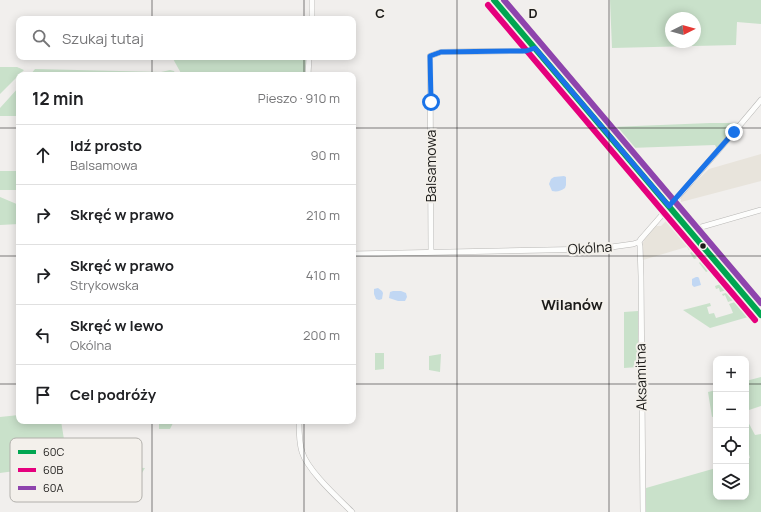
<!DOCTYPE html>
<html lang="pl">
<head>
<meta charset="utf-8">
<style>
  :root { --surface:#fff; --page:#f2f2f2; --text:#202124; --muted:#757577; --line:#e0e0e0 }
  body { margin:0; font-family:Manrope,sans-serif; background:var(--page); color:var(--text) }
  .controls { position:absolute; right:12px; bottom:12px; display:grid; overflow:hidden; border-radius:8px; box-shadow:0 2px 10px #0003 }
  .controls button { width:36px; height:36px; display:grid; place-items:center; padding:0; border:0; border-bottom:1px solid var(--line); background:var(--surface); color:var(--text); font:20px sans-serif }
  .compass { position:absolute; left:665px; top:12px; width:36px; height:36px; border-radius:50%; background:var(--surface); box-shadow:0 2px 10px #0003; rotate:85deg }
  .stop { position:absolute; width:12px; height:12px; margin:-9px; border:3px solid #1a73e8; border-radius:50%; background:#fff }
  .stop.end { background:#1a73e8; border-color:#fff; box-shadow:0 1px 4px #0008 }
  .list { margin:0; padding:0; list-style:none }
  h2 { display:flex; justify-content:space-between; align-items:center; height:52px; margin:0; padding:0 16px; font-size:17px }
  h2 small { font-size:13px; font-weight:400; color:var(--muted) }
  .list li { display:grid; grid-template-columns:26px 1fr auto; gap:12px; align-items:center; box-sizing:border-box; height:60px; padding:0 16px; border-top:1px solid var(--line) }
  .list b { display:block; font-size:15px; white-space:nowrap }
  .list p { margin:0; font-size:13px; white-space:nowrap; color:var(--muted) }
  .list em { font-size:13px; font-style:normal; color:var(--muted) }
  .icon { flex:none; width:22px; height:22px; fill:none; stroke:currentColor; stroke-width:2; stroke-linecap:round; stroke-linejoin:round }
  .map { position:relative; flex:none; width:761px; height:512px; overflow:hidden }
  .search { position:absolute; background:var(--surface); box-shadow:0 2px 10px #0003; left:16px; top:16px; width:340px; height:44px; display:flex; align-items:center; gap:10px; box-sizing:border-box; padding:0 14px; border-radius:8px; color:var(--muted); font-size:15px }
  .panel { position:absolute; background:var(--surface); box-shadow:0 2px 10px #0003; left:16px; top:72px; width:340px; height:352px; border-radius:8px }
  .map>svg:first-child { display:block }
  .built { fill:#e8e4dc }
  .green { fill:#c9e1ca; fill-rule:evenodd }
  .water { fill:#c1d7f3 }
  .lines { fill:none; stroke-linecap:round; stroke-linejoin:round }
  .stream { stroke:#c1d7f3; stroke-width:1 }
  .minor-casing { stroke:#b8b7b5; stroke-width:6 }
  .major-casing { stroke:#b8b7b5; stroke-width:7 }
  .minor { stroke:#fdfdfc; stroke-width:5 }
  .major { stroke:#fdfdfc; stroke-width:6 }
  .bus-1-casing { stroke:#f3f0eb; stroke-width:9 }
  .bus-2-casing { stroke:#f3f0eb; stroke-width:9 }
  .bus-3-casing { stroke:#f3f0eb; stroke-width:9 }
  .bus-1 { stroke:#00a651; stroke-width:6 }
  .bus-2 { stroke:#e5007d; stroke-width:6 }
  .bus-3 { stroke:#8e44ad; stroke-width:6 }
  .route { stroke:#1a73e8; stroke-width:5 }
  .grid { fill:none; stroke:#1c1b19; stroke-width:1; stroke-opacity:0.55 }
  .bus-dot { fill:#1c1b19; stroke:#f3f0eb; stroke-width:1.5 }
  .labels { text-anchor:middle; stroke-width:4; stroke-linejoin:round; paint-order:stroke }
  .street-label { font-size:14px; fill:#1c1b19; stroke:#f3f0eb }
  .neighbourhood-label { font-size:15px; font-weight:bold; fill:#1c1b19; stroke:#f3f0eb }
  .key { fill:#f3f0eb; stroke:#b2b0ac; stroke-width:1 }
  .key-label { font-size:11px; fill:#1c1b19 }
  .grid-label { font-size:13px; text-anchor:middle; font-weight:bold; fill:#1c1b19; stroke:#f3f0eb; stroke-width:4; stroke-linejoin:round; paint-order:stroke }
</style>
</head>
<body>
<div class="map">
<svg width="761" height="512" viewBox="0 0 761 512">
  <rect width="100%" height="100%" fill="#f1efed"/>
  <!-- built -->
  <path class="built" d="M761,154V181L681,202V196L709,169Z
    M668,219H672L686,235L687,238L693,243V245L643,260L642,245L645,238L656,226H661Z"/>
  <!-- green -->
  <path class="green" d="M610,0H761V24L737,22L736,45L612,48ZM671,18H695V42H671Z
    M172,57H306L305,75H182Z
    M0,67H17L24,70L0,94Z
    M35,69L161,72L170,70L174,71L176,75H30Z
    M19,87V116H0V108Z
    M710,123H740L717,149L715,145L630,148L627,147L610,130L611,127Z
    M0,171H19V190H0Z
    M0,197L19,205V224L0,225Z
    M667,212L670,213L689,235L688,236L690,238H691L697,245L689,250L687,247L693,245V243L687,238L685,235L672,219H668L665,214Z
    M699,246L717,267L706,272L699,263L700,262L703,260L701,257L694,259L690,253Z
    M729,281L734,287L733,288L720,292L719,288L716,289L715,286Z
    M737,290L742,297L728,302L725,295L723,296L722,294L726,293L727,294H728V292Z
    M744,298L760,318L754,323L748,317L710,328L683,310L710,303L711,306L707,307L709,314L714,313L716,318L733,313L731,308L729,304L741,300Z
    M638,311V367L624,368V312Z
    M375,353H384V369L375,370Z
    M441,354L440,372L429,370V356Z
    M761,377V406L746,411V381Z
    M716,390V416L712,417L708,392Z
    M19,415V421H61L68,464L145,468L137,481L134,479L70,476L68,464L0,473V417Z
    M746,418L755,435L761,434V512H646V488L716,468V497H746V459L750,458L746,445Z
    M159,421H174L170,429H159Z"/>
  <!-- water -->
  <path class="water" d="M564,176L566,177V185L565,188C561,191 557,192 552,191L549,184L551,179L554,177Z
    M696,277H698L699,278L701,285L694,287L692,285V279Z
    M378,288L382,291L383,293L382,299L379,300L376,299L374,294V289Z
    M393,291H401L406,293L407,297L405,301H398L389,298L390,292Z"/>
  <g class="lines">
    <!-- stream -->
    <path class="stream" d="M666,215H670L688,235
      M691,239L694,242L695,246H694"/>
    <!-- minor casing -->
    <g class="minor-casing">
      <path id="minor" d="M312,19V0
        M308,75L309,57
        M691,232L694,229L698,228L761,210
        M639,242L640,246L641,276L643,512
        M431,252L430,56L441,52L510,51H526L535,48
        M353,254L597,249L633,244L639,242L641,239C681,193 722,147 761,100
        M299,421C299,431 299,442 302,452C308,471 338,498 352,512"/>
    </g>
    <!-- major casing -->
    <g class="major-casing">
      <path id="major" d="M494,0L761,315"/>
    </g>
    <!-- minor -->
    <use href="#minor" class="minor"/>
    <!-- major -->
    <use href="#major" class="major"/>
    <!-- bus-1 casing -->
    <g class="bus-1-casing">
      <path id="bus-1" d="M494,0L761,315"/>
    </g>
    <!-- bus-2 casing -->
    <g class="bus-2-casing">
      <path id="bus-2" d="M488,5L755,320"/>
    </g>
    <!-- bus-3 casing -->
    <g class="bus-3-casing">
      <path id="bus-3" d="M504,0L761,303"/>
    </g>
    <!-- bus-1 -->
    <use href="#bus-1" class="bus-1"/>
    <!-- bus-2 -->
    <use href="#bus-2" class="bus-2"/>
    <!-- bus-3 -->
    <use href="#bus-3" class="bus-3"/>
  </g>
  <g class="lines">
    <!-- route -->
    <path class="route" d="M431,102L430,56L441,52L510,51H526L535,48L669,206L734,132"/>
  </g>
  <!-- grid -->
  <path class="grid" d="M152,0V19M304,0V19M457,0V512M609,0V512M152,57V75M304,57V75M0,128H19M353,128H761M0,256H19M353,256H761M0,384H19M353,384H716M746,384H761M152,421V512M304,421V512"/>
  <!-- markers -->
  <circle class="bus-dot" cx="703" cy="246" r="3.5"/>
  <g class="labels">
    <!-- street labels -->
    <g class="street-label">
      <text transform="translate(431 166) rotate(-90)" y="5">Balsamowa</text>
      <text transform="translate(590 248) rotate(-4)" y="5">Okólna</text>
      <text transform="translate(641 377) rotate(-91)" y="5">Aksamitna</text>
    </g>
    <!-- neighbourhood labels -->
    <g class="neighbourhood-label">
      <text x="572" y="310">Wilanów</text>
    </g>
  </g>
  <!-- legend -->
  <rect x="10" y="438" width="132" height="64" rx="6" class="key"/>
  <rect x="18" y="450" width="18" height="4" fill="#00a651"/>
  <rect x="18" y="468" width="18" height="4" fill="#e5007d"/>
  <rect x="18" y="486" width="18" height="4" fill="#8e44ad"/>
  <g class="key-label">
    <text x="43" y="456">60C</text>
    <text x="43" y="474">60B</text>
    <text x="43" y="492">60A</text>
  </g>
  <g class="grid-label">
    <text x="380" y="18">C</text>
    <text x="533" y="18">D</text>
  </g>
</svg>
<div class="controls">
<button>+</button>
<button>−</button>
<button><svg class="icon" aria-label="locate" viewBox="0 0 24 24"><circle cx="12" cy="12" r="6"/><path d="M12 2v4M12 18v4M2 12h4M18 12h4"/></svg></button>
<button><svg class="icon" aria-label="layers" viewBox="0 0 24 24"><path d="M12 4l9 5-9 5-9-5zM3 14l9 5 9-5"/></svg></button>
</div>
<svg class="compass" viewBox="-18 -18 36 36"><path d="M0-13l5 13h-10z" fill="#e53935"/><path d="M0 13l5-13h-10z" fill="#757577"/></svg>
<div class="stop" style="left:431px;top:102px"></div>
<div class="stop end" style="left:734px;top:132px"></div>
<div class="search"><svg class="icon" aria-label="search" viewBox="0 0 24 24"><circle cx="10" cy="10" r="6"/><path d="M15 15l6 6"/></svg>Szukaj tutaj</div>
<section class="panel">
<h2>12 min<small>Pieszo · 910 m</small></h2>
<ul class="list">
<li><svg class="icon" aria-label="ahead" viewBox="0 0 24 24"><path d="M12 20V5M6 11l6-6 6 6"/></svg><div><b>Idź prosto</b><p>Balsamowa</p></div><em>90 m</em></li>
<li><svg class="icon" aria-label="right" viewBox="0 0 24 24"><path d="M7 20v-9h11M14 6l5 5-5 5"/></svg><div><b>Skręć w prawo</b></div><em>210 m</em></li>
<li><svg class="icon" aria-label="right" viewBox="0 0 24 24"><path d="M7 20v-9h11M14 6l5 5-5 5"/></svg><div><b>Skręć w prawo</b><p>Strykowska</p></div><em>410 m</em></li>
<li><svg class="icon" aria-label="left" viewBox="0 0 24 24"><path d="M17 20v-9H6M10 6l-5 5 5 5"/></svg><div><b>Skręć w lewo</b><p>Okólna</p></div><em>200 m</em></li>
<li><svg class="icon" aria-label="arrive" viewBox="0 0 24 24"><path d="M6 21V4h12l-3 4 3 4H6"/></svg><div><b>Cel podróży</b></div></li>
</ul>
</section>
</div>
</body>
</html>
